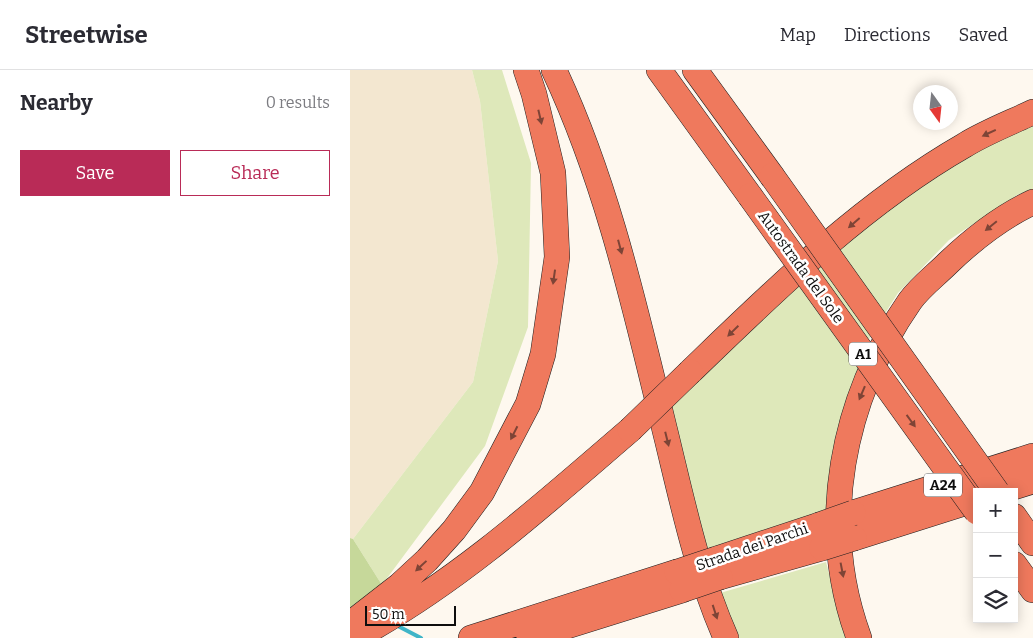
<!DOCTYPE html>
<html lang="en">
<head>
<meta charset="utf-8">
<style>
  :root { --surface:#fff; --page:#f7f7f7; --text:#2b2b33; --muted:#7c7c81; --line:#e1e1e2; --accent:#b92b57 }
  body { margin:0; font-family:Bitter,serif; background:var(--page); color:var(--text) }
  .controls { position:absolute; right:15px; bottom:15px; display:grid; overflow:hidden; border-radius:0px; box-shadow:0 2px 12px #0003 }
  .controls button { width:45px; height:45px; display:grid; place-items:center; padding:0; border:0; border-bottom:1px solid var(--line); background:var(--surface); color:var(--text); font:25px sans-serif }
  .compass { position:absolute; left:563px; top:15px; width:45px; height:45px; border-radius:50%; background:var(--surface); box-shadow:0 2px 12px #0003; rotate:165deg }
  .scale { position:absolute; left:15px; bottom:12px; width:91px; box-sizing:border-box; padding-left:5px; border:2px solid #0e0e0e; border-top:0; font-size:14px; line-height:18px; white-space:nowrap; color:#0e0e0e; -webkit-text-stroke:4px #fff; paint-order:stroke }
  .list { margin:0; padding:0; list-style:none }
  h2 { display:flex; justify-content:space-between; align-items:center; height:65px; margin:0; padding:0 20px; font-size:21px }
  h2 small { font-size:16px; font-weight:400; color:var(--muted) }
  .actions { display:flex; gap:10px; padding:15px 20px }
  .actions a { flex:1; padding:11px 0; border:1px solid var(--accent); border-radius:0px; text-align:center; font-size:18px; color:var(--accent) }
  .actions .main { background:var(--accent); color:#fff }
  .icon { flex:none; width:28px; height:28px; fill:none; stroke:currentColor; stroke-width:2; stroke-linecap:round; stroke-linejoin:round }
  .map { position:relative; flex:none; width:683px; height:568px; overflow:hidden }
  header { display:flex; align-items:center; gap:30px; box-sizing:border-box; height:70px; padding:0 25px; background:var(--surface); border-bottom:1px solid var(--line) }
  header strong { font-size:24px }
  nav { display:flex; gap:28px; margin-inline-start:auto; font-size:18px }
  main { display:flex }
  aside { flex:1; background:var(--surface) }
  .map>svg:first-child { display:block }
  .farmland { fill:#f3e7d0 }
  .green { fill:#dee8ba }
  .forest { fill:#c6d89a }
  .lines { fill:none; stroke-linecap:round; stroke-linejoin:round }
  .stream { stroke:#40b5c8; stroke-width:4 }
  .motorway-casing { stroke:#1f1f1f; stroke-width:26 }
  .motorway { stroke:#ef795d; stroke-width:25 }
  .motorway-bridge-casing { stroke:#1f1f1f; stroke-width:26; stroke-linecap:butt }
  .motorway-bridge { stroke:#ef795d; stroke-width:25 }
  .oneway { fill:#7e4436 }
  .labels { text-anchor:middle; stroke-width:5; stroke-linejoin:round; paint-order:stroke }
  .shield { fill:#fff; stroke:#565656; stroke-width:1 }
  .shield-label { font-size:14px; font-weight:bold; fill:#0e0e0e }
  .street-label { font-size:15px; fill:#0e0e0e; stroke:#fff }
</style>
</head>
<body>
<header>
<strong>Streetwise</strong>
<nav><a>Map</a><a>Directions</a><a>Saved</a></nav>
</header>
<main>
<aside>
<h2>Nearby<small>0 results</small></h2>
<ul class="list">
</ul>
<div class="actions"><a class="main">Save</a><a>Share</a></div>
</aside>
<div class="map">
<svg width="683" height="568" viewBox="0 0 683 568">
  <rect width="100%" height="100%" fill="#fef8ef"/>
  <!-- farmland -->
  <path class="farmland" d="M0,0H122L130,31L148,191L123,312L3,469L0,468Z"/>
  <!-- green -->
  <path class="green" d="M122,0H152L181,93L178,257L135,376L32,515L3,469L123,312L148,191L130,31Z
    M683,52V119L667,125L599,170L548,223L520,267L491,353L481,441L357,479L319,338L491,174L609,88Z
    M476,492L496,568H389L370,523Z"/>
  <!-- forest -->
  <path class="forest" d="M0,468L3,469L32,515L0,538Z"/>
  <g class="lines">
    <!-- stream -->
    <path class="stream" d="M46,555L71,568"/>
    <!-- motorway casing -->
    <g class="motorway-casing">
      <path id="motorway" d="M204,0C259,117 286,243 317,369C333,435 348,505 376,568
        M309,0L400,126
        M345,0L422,106
        M340,302C425,220 512,134 615,75C636,62 660,53 683,42
        M648,422L683,411
        M503,443L683,386
        M664,446L683,473
        M504,468L627,429
        M366,489L469,455
        M664,494L683,520
        M370,507L472,478
        M0,554L50,515L77,490L104,460L132,422L178,334L193,284L207,187L203,103L184,24L176,0
        M12,564C110,510 195,433 280,360
        M121,568L327,502
        M179,568L332,520
        M509,568C467,454 492,329 560,231C570,217 586,205 598,193C623,169 651,147 683,132"/>
    </g>
    <!-- motorway -->
    <use href="#motorway" class="motorway"/>
    <!-- motorway-bridge casing -->
    <g class="motorway-bridge-casing">
      <path id="motorway-bridge" d="M422,106L647,422
        M400,126L627,442
        M280,360L340,302
        M469,455L503,443
        M472,478L504,468
        M327,502L366,489
        M332,520L370,507"/>
    </g>
    <!-- motorway-bridge -->
    <use href="#motorway-bridge" class="motorway-bridge"/>
  </g>
  <!-- one-way arrows -->
  <defs><path id="oneway-solid" d="M-6-.8H1V-3.2L6.5 0L1 3.2V.8H-6Z" transform="scale(1.25)"/></defs>
  <g class="oneway">
    <use href="#oneway-solid" transform="translate(190 47) rotate(77)"/>
    <use href="#oneway-solid" transform="translate(639 63) rotate(155)"/>
    <use href="#oneway-solid" transform="translate(504 153) rotate(139)"/>
    <use href="#oneway-solid" transform="translate(641 156) rotate(141)"/>
    <use href="#oneway-solid" transform="translate(270 177) rotate(75)"/>
    <use href="#oneway-solid" transform="translate(204 207) rotate(98)"/>
    <use href="#oneway-solid" transform="translate(383 261) rotate(136)"/>
    <use href="#oneway-solid" transform="translate(512 323) rotate(113)"/>
    <use href="#oneway-solid" transform="translate(561 351) rotate(54)"/>
    <use href="#oneway-solid" transform="translate(164 363) rotate(117)"/>
    <use href="#oneway-solid" transform="translate(317 369) rotate(76)"/>
    <use href="#oneway-solid" transform="translate(71 496) rotate(137)"/>
    <use href="#oneway-solid" transform="translate(492 500) rotate(79)"/>
    <use href="#oneway-solid" transform="translate(365 542) rotate(72)"/>
  </g>
  <g class="labels">
    <!-- shield labels -->
    <g class="shield">
      <rect x="499" y="272.5" width="28" height="23" rx="4"/>
      <rect x="574" y="403.5" width="38" height="23" rx="4"/>
    </g>
    <g class="shield-label">
      <text x="513" y="289">A1</text>
      <text x="593" y="420">A24</text>
    </g>
    <!-- street labels -->
    <g class="street-label">
      <text transform="translate(451 197) rotate(54)" y="5">Autostrada del Sole</text>
      <text transform="translate(402 477) rotate(-19)" y="5">Strada dei Parchi</text>
    </g>
  </g>
</svg>
<div class="controls">
<button>+</button>
<button>−</button>
<button><svg class="icon" aria-label="layers" viewBox="0 0 24 24"><path d="M12 4l9 5-9 5-9-5zM3 14l9 5 9-5"/></svg></button>
</div>
<svg class="compass" viewBox="-18 -18 36 36"><path d="M0-13l5 13h-10z" fill="#e53935"/><path d="M0 13l5-13h-10z" fill="#7c7c81"/></svg>
<div class="scale">50 m</div>
</div>
</main>
</body>
</html>
